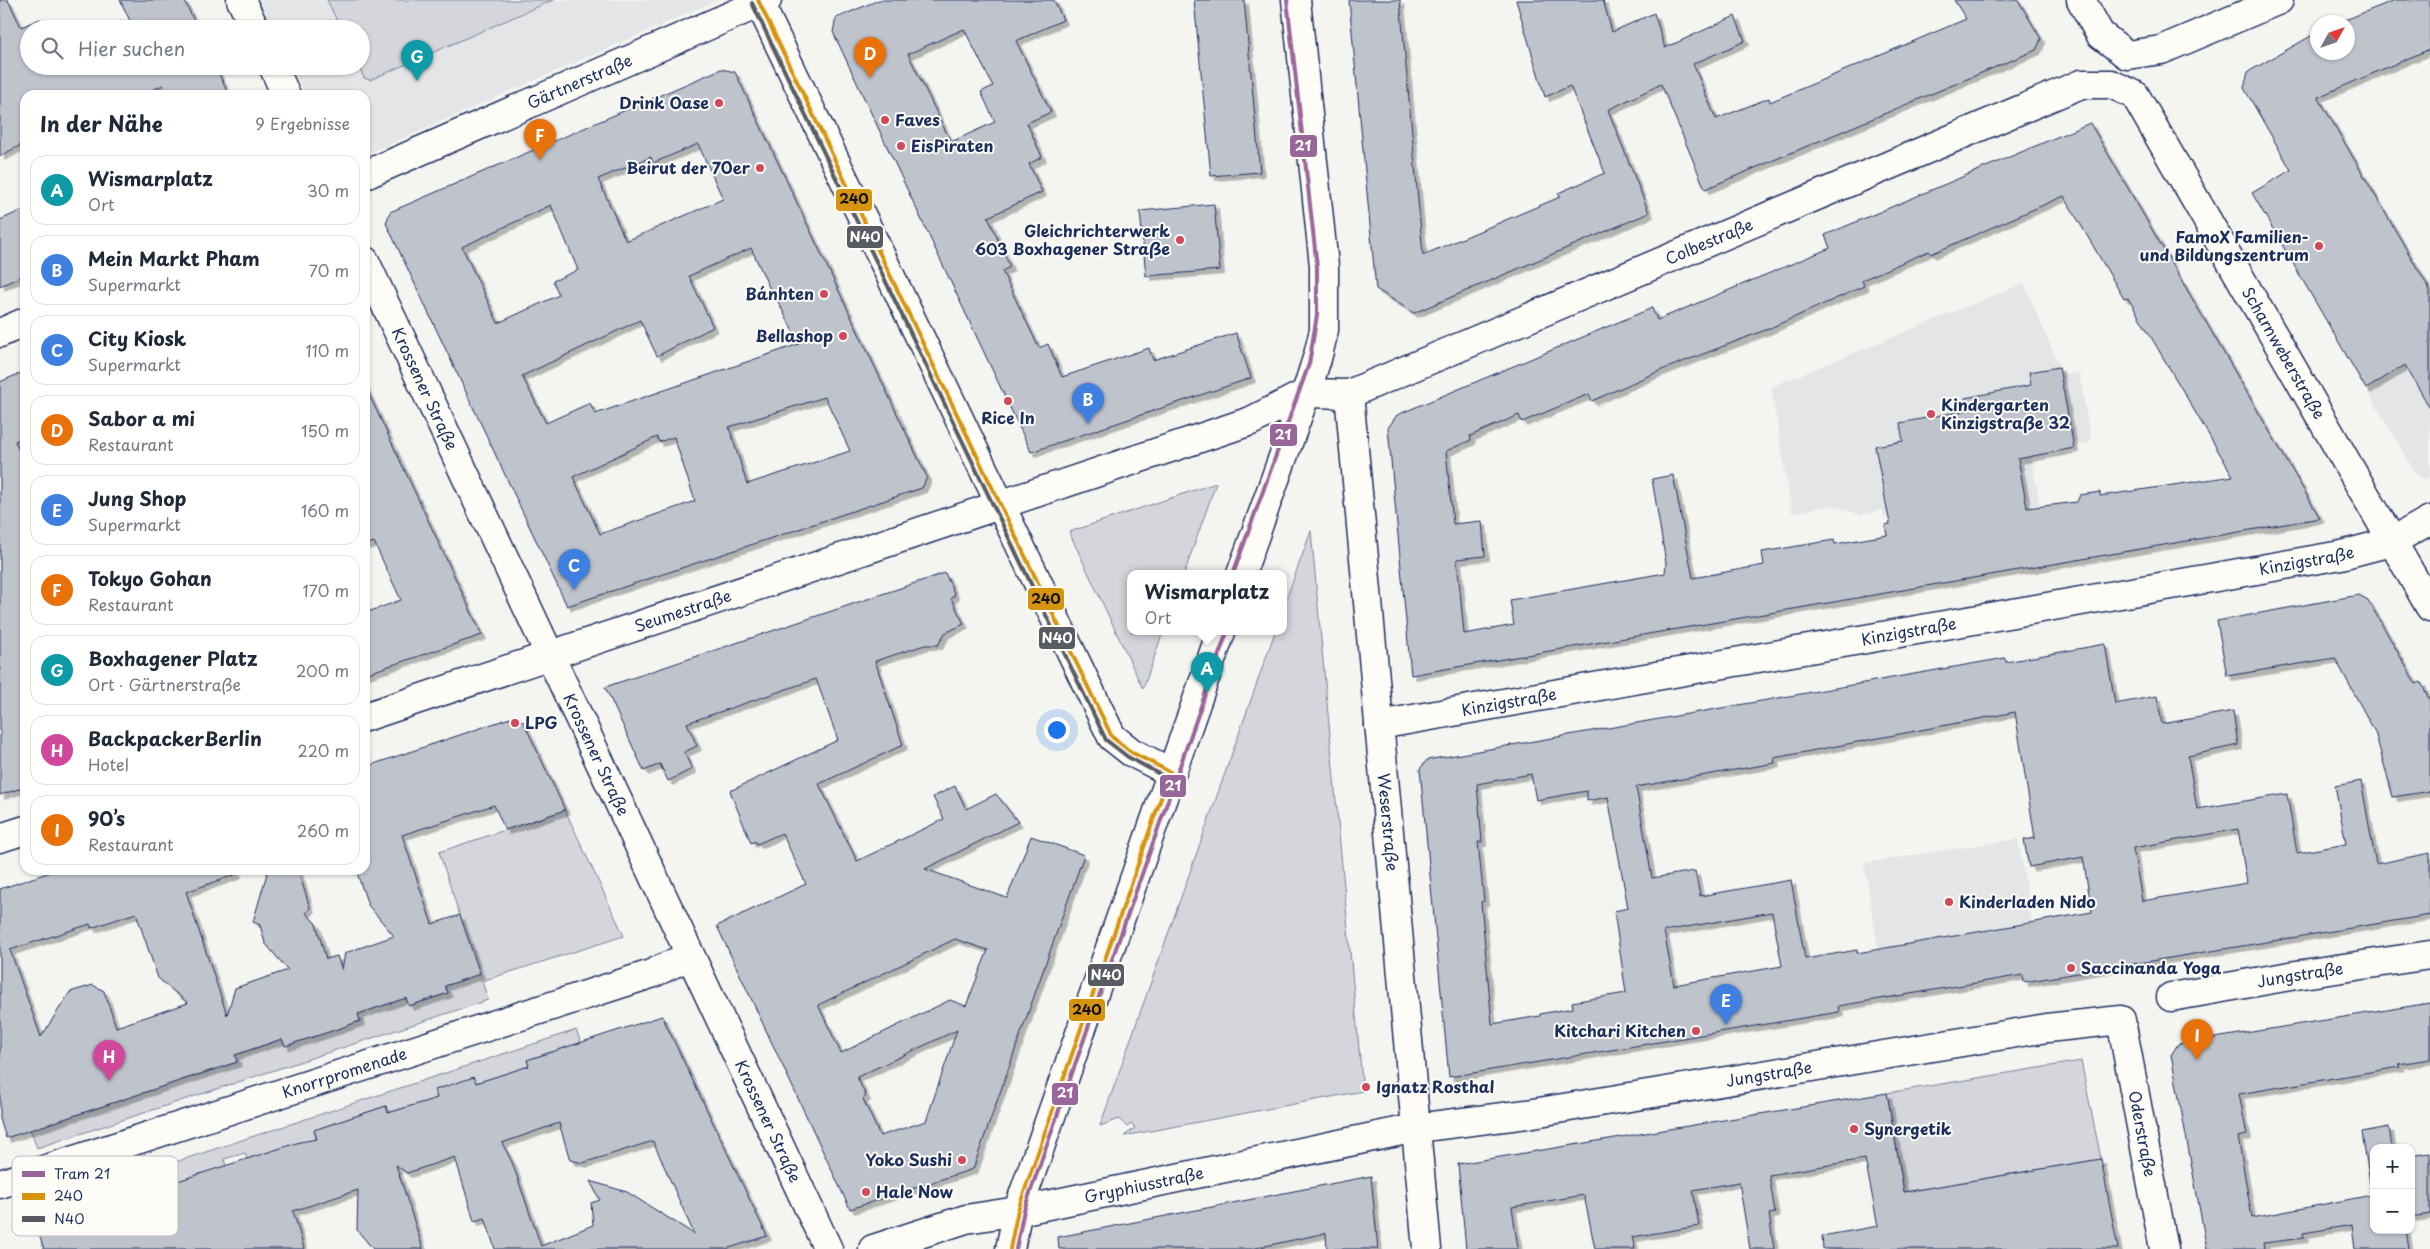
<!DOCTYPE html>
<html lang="de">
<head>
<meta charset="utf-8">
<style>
  :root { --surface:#fff; --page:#f6f6f7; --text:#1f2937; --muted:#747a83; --line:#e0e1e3; --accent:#b45309 }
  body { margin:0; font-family:"Playpen Sans",sans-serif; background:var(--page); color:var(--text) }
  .controls { position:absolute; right:15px; bottom:15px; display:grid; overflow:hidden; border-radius:10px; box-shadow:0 1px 4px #0004 }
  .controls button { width:45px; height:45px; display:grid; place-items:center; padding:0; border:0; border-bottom:1px solid var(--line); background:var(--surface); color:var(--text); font:25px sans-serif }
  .compass { position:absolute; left:2310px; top:15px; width:45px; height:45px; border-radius:50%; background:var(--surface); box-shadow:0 1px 4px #0004; rotate:50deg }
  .you { position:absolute; left:1056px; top:729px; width:18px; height:18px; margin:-12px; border:4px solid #fff; border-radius:50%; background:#1a73e8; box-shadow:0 0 0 8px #1a73e833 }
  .badge { display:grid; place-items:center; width:32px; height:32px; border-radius:50%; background:var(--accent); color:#fff; font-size:16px; font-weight:700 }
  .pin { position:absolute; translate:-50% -41px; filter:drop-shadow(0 1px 2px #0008) }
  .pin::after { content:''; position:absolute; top:26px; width:18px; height:15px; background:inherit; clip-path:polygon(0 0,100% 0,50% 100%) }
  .popup { position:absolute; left:1127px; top:570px; width:160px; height:65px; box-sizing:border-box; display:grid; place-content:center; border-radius:10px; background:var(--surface); filter:drop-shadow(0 1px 4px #0005); font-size:16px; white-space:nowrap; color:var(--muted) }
  .popup b { font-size:19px; color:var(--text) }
  .popup::after { content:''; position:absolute; left:50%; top:100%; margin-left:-10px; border:10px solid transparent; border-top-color:var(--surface) }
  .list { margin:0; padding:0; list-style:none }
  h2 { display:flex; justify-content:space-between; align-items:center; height:65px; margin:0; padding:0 20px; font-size:21px }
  h2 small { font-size:16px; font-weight:400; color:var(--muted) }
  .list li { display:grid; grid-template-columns:32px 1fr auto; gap:15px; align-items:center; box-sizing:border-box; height:70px; margin:0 10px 10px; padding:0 10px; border:1px solid var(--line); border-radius:15px }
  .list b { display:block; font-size:19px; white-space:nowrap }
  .list p { margin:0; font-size:16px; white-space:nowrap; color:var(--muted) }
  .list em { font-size:16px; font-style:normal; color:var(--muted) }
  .icon { flex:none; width:28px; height:28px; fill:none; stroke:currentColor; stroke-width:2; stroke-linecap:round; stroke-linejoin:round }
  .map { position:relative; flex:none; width:2430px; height:1249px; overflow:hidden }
  .search { position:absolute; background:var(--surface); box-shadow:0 1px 4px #0004; left:20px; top:20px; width:350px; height:55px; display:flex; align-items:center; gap:12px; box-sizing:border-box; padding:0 18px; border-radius:28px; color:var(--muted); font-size:19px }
  .panel { position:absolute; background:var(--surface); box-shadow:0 1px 4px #0004; left:20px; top:90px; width:350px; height:785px; border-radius:15px }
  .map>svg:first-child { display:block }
  .built { fill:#e4e5e6 }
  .green { fill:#d4d6db; stroke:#78829c }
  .building { fill:#bfc3cc; stroke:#1b2f5e; fill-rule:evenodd; filter:url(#shadow) }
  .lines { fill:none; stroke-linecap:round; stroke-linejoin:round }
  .minor-casing { stroke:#1b2f5e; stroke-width:31 }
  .tertiary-casing { stroke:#1b2f5e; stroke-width:31 }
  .minor { stroke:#fdfcf7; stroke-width:28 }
  .tertiary { stroke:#fdfcf7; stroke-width:28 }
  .bus-1-casing { stroke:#fdfcf7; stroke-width:8 }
  .bus-2-casing { stroke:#fdfcf7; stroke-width:8 }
  .bus-1 { stroke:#d6940e; stroke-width:4 }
  .bus-2 { stroke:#595b62; stroke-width:4 }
  .tram-1-casing { stroke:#fdfcf7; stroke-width:8 }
  .tram-1 { stroke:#969; stroke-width:4 }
  .poi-dot { fill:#d1495b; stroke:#fdfcf7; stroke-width:2 }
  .labels { text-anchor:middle; stroke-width:4; stroke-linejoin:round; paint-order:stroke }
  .street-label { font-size:16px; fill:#1b2f5e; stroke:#fdfcf7 }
  .poi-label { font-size:16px; font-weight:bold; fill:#1b2f5e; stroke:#fdfcf7; text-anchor:start }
  .key { fill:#fdfcf7; stroke:#b9bec9; stroke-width:1 }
  .key-label { font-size:14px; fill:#1b2f5e }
  .line-badge { stroke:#fdfcf7; stroke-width:2 }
  .badge-label { font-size:14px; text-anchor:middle; font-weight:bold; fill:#fff }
  .pale-badge-label { font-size:14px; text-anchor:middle; font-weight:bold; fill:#111 }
</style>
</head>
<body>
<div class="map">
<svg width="2430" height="1249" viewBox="0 0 2430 1249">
  <defs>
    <filter id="shadow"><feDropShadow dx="4.5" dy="4.5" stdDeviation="0" flood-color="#0004"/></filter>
  </defs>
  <rect width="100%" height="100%" fill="#f4f4f1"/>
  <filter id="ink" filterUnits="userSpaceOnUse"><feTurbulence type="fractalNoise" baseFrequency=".02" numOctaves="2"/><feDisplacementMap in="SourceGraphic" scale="10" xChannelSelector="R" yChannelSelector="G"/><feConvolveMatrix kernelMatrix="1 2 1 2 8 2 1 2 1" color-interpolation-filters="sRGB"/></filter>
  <g filter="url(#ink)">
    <!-- built -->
    <path class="built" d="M260,0H327L341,29H273Z
      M553,0H718L365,155V95H305L291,66H359L364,78L370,80Z
      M2024,283L2063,375L2079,372L2091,442L2074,446V448L2031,456L2040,506L1968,519L1928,508L1884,517L1882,510L1860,515L1833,505L1792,513L1771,387Z
      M2364,311L2397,370L2407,364L2430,408V476L2426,479L2417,476L2332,330Z
      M2018,839L2035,940L1881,965L1864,863Z"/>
    <!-- green -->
    <path class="green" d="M327,0H553L370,80L364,78L359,66H361V29H341Z
      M1216,483L1184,574H1131V632H1163L1143,689L1069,532Z
      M1311,531L1363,1091L1124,1136L1135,1128L1131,1124L1127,1127L1119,1119L1100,1126L1275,632H1283V608Z
      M565,810L624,936L482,981L488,1000L37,1148L30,1130L237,1062L235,1055L282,1039L285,1046L360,1021L358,1014L406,998L409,1006L448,993L445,986L479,974L439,852Z
      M576,1030L583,1048L548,1053L527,1060L529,1066L476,1083L435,1090L437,1098L388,1113L386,1106L314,1130L316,1139L304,1143L300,1142L247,1159L245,1153L224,1159L226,1166L140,1193L139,1188L66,1215L60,1200Z
      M2081,1061L2101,1159L1904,1192L1887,1093Z"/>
    <!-- building -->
    <path class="building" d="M0,0H8L21,27L40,19L44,29H29V66H215L229,95H167L163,85L142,95H25V143L0,156Z
      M120,0H184L198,29H134Z
      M879,0H1054L1063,20L1016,41L1051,112L1027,123L1042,157L1029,164L1042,192L988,217L1010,267L1002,271L1039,348L1048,344L1062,377L1149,348L1153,360L1236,333L1251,378L1031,452L833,32L836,18ZM964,29L993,86L981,92L995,122L951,142L908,54Z
      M1194,0H1244L1260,172L1211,176Z
      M1349,0H1400L1423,255L1560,197L1558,193L1605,173L1570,86L1545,97L1516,0H1603L1612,32L1654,13L1665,48L1735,16L1745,41L1693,64L1716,119L1769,98L1770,102L1966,19L1954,0H2018L2041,39L2036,50L1705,189L1661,84L1608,110L1649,213L1414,313L1376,289Z
      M2395,0H2430V49L2318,97L2430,290V408L2405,365L2366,389L2252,193L2291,170L2244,88L2248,72L2318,32V52H2348V22H2340Z
      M721,69L735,72L927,477L922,488L567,606L386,223L390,212ZM698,144L723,199L626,241L598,179L651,157L653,163ZM551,205L578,270L553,281L559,295L498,323L462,247ZM751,248L774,298L776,297L799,344L595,414L590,403L546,423L522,376L640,320L657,356L713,327L689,276ZM825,397L850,451L747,484L729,427ZM657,437L659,442L674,437L695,501L600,534L573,477Z
      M2090,123L2320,518L1411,675L1388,428L1397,415L1652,308L1657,320L1830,248L1825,235ZM2064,196L2124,299L2128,298L2233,476L2100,496V492L2080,495L2077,502L2027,508L2018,459L2074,448L2059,367L2029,372L2031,385L1965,398L1967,410L1900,423L1903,441L1875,446L1890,524L1885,525L1887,535L1835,544L1834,540L1762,552L1764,565L1693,578L1673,475L1652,479L1666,563L1665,573L1510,600L1514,625L1464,634L1457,559L1485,556L1482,521L1453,524L1446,451L1471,440L1470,436L1519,415L1522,422L1589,394L1592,401L1659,371L1768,329L1864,286L1862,280L1929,251L1931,254Z
      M1214,204L1220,270L1146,276L1140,211Z
      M25,209V275L0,286V220Z
      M25,371V437L15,441L25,465V787L0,795V382Z
      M365,386L482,635L365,674V613L401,600L374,542L365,545Z
      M945,573L955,595L951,598L964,624L945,633L938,645H925L875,661L903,745L819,784L857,861L944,819L933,797L955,786L966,809L996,794L1018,822L925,869L1007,898L1031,836L1084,855L973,1169L850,1209L717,926L806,884L782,833L757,844L755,841L751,843L730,791L838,740L816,679L687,723L697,746L684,752L692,769L668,781L660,764L644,771L605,687ZM955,939L988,950L966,1006L950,1000L841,1053L818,1005ZM957,1030L926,1121L880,1136L863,1099L866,1096L857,1077Z
      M2359,595L2368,600L2416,684L2421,682L2430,701V791L2393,797L2375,732L2335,658L2227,676L2217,621Z
      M2105,644L2115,704L2157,696L2162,724L2233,711L2238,745L2188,756L2197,809L2287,794L2297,853L2346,844L2335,786L2361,781L2376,864L2430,853V915L2024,982L2023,975L1838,1006L1839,1012L1449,1077L1420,769L1427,760L2005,658L2006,662ZM2015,712L2035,838L2024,840L2029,867L2083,857L2092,912L1857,953V950L1805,959L1791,880L1700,896L1695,871L1652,878L1636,787L1775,763L1774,758ZM1531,774L1536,800L1587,791V801L1608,797L1628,908L1614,911L1626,993L1572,1002L1573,1008L1540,1014V1016L1492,1024L1481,902L1484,901L1478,842H1482L1477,784ZM2238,829L2247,883L2142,901L2133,848ZM1772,912L1782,966L1674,985L1664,931Z
      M510,718L523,721L565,810L505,830L494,805L402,835L432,924L460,915L480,974L445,986L448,993L409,1006L406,998L358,1014L360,1021L338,1029L285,1046L282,1039L235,1055L237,1062L6,1138L0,1119V889L56,870H236L237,874L186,892L227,1015L235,988L288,970L265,943L260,925L253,922L268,870H298L310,908L306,913L316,924L326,959L337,956L342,970L345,953L394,936L368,905L356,870H365V767ZM136,913L158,978L188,1003L116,1027L104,991L93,985L70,992L41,1037L10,950L90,924L91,928Z
      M2430,1003V1059L2399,1064L2400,1067L2239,1094L2247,1135L2238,1137L2252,1218L2372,1195L2362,1132L2389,1127L2392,1148H2374V1230H2406L2409,1249H2355L2352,1225L2303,1233L2304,1238L2264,1243L2265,1249H2207L2171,1055L2178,1044Z
      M662,1016L767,1236L726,1249H495L485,1218L474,1221L455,1157L407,1173L396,1165L423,1249H373L357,1230L358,1190L293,1211L304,1249H44L37,1229L42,1219L139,1187L140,1193L300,1142L317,1139L314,1130L386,1106L388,1113L437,1098L435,1090L474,1077L476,1083L529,1066L527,1060ZM559,1123L570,1160L583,1163L653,1141L694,1234L627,1192L590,1181L600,1200L591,1203L593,1225L541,1246L512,1162L502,1143Z
      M1887,1093L1904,1192L2101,1159L2118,1249H1823L1822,1236L1878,1226L1865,1159L1769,1175L1775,1213L1769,1214L1774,1249H1750L1739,1182L1693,1190L1699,1226L1632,1237L1635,1249H1595L1584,1195L1512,1207L1518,1249H1466L1458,1164Z
      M2430,1153V1214L2411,1217V1156Z
      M1371,1176L1378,1249H1327L1326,1233L1251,1249H1059L1058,1237Z"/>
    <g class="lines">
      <!-- minor casing -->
      <g class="minor-casing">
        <g id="minor">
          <path d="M241,0L255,29"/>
          <path d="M2081,0L2100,34L2127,55L2161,50L2279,0"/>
          <path d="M273,66L286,95"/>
          <path id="s1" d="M365,175L767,0"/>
          <path id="s2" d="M365,261L828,1249"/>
          <path d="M0,333L25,322"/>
          <path id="s3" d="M1349,394L1427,1249"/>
          <path id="s4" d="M365,717L1251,421L1306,393L1349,394L2081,84H2111L2135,95L2430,607"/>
          <path id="s5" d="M1379,725L2341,555L2391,542L2430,520"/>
          <path d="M0,838L25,830"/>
          <path id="s6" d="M2171,997L2296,975L2430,955"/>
          <path id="s7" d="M0,1184L651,974L689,956"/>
          <path id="s8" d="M873,1249L966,1219L1024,1210L1416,1128L1527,1114L2047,1028L2121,1020L2164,1249"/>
        </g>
      </g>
      <!-- tertiary casing -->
      <g class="tertiary-casing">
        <path id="tertiary" d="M758,0L1112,737L1131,752L1170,772
          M1241,574L1306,393L1318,355L1324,330V266L1296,0
          M1010,1249L1018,1210L1221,632"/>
      </g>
      <!-- minor -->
      <use href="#minor" class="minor"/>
      <!-- tertiary -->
      <use href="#tertiary" class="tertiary"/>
      <!-- bus-1 casing -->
      <g class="bus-1-casing">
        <path id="bus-1" d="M758,0L1112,737L1131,752L1170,772
          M1010,1249L1018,1210L1170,772"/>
      </g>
      <!-- bus-2 casing -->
      <g class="bus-2-casing">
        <path id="bus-2" d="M752,3L1106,740L1128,757L1167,778
          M1016,1249L1024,1212L1176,774"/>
      </g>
      <!-- bus-1 -->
      <use href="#bus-1" class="bus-1"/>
      <!-- bus-2 -->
      <use href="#bus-2" class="bus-2"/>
      <!-- tram-1 casing -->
      <g class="tram-1-casing">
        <path id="tram-1" d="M1233,574L1309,364L1317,315V267L1287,0
          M1016,1249L1024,1210L1227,632"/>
      </g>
      <!-- tram-1 -->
      <use href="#tram-1" class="tram-1"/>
    </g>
  </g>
  <!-- markers -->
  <g class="poi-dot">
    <circle cx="719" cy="103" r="5"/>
    <circle cx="885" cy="120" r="5"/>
    <circle cx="901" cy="146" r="5"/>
    <circle cx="760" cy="168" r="5"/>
    <circle cx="1180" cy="240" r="5"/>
    <circle cx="2319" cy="246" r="5"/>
    <circle cx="824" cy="294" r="5"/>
    <circle cx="843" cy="336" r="5"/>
    <circle cx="1008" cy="401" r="5"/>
    <circle cx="1931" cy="414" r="5"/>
    <circle cx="515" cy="723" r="5"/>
    <circle cx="1949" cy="902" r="5"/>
    <circle cx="2071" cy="968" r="5"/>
    <circle cx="1696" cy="1031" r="5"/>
    <circle cx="1366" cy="1087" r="5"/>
    <circle cx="1854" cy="1129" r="5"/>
    <circle cx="962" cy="1160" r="5"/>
    <circle cx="866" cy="1192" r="5"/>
  </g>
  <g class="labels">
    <!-- street labels -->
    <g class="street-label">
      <text dy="6" stroke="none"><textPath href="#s1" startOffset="234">Gärtnerstraße</textPath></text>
      <text dy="6" stroke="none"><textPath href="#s4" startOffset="1430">Colbestraße</textPath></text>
      <text dy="6" stroke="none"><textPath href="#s4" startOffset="2188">Scharnweberstraße</textPath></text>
      <text dy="6" stroke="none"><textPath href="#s2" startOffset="141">Krossener Straße</textPath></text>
      <text dy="6" stroke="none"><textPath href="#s5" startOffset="942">Kinzigstraße</textPath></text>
      <text dy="6" stroke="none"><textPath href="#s4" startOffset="335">Seumestraße</textPath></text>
      <text dy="6" stroke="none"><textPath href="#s5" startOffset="538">Kinzigstraße</textPath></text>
      <text dy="6" stroke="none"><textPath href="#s5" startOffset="132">Kinzigstraße</textPath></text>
      <text dy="6" stroke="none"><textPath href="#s2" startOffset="545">Krossener Straße</textPath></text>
      <text dy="6" stroke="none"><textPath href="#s3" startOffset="430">Weserstraße</textPath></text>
      <text dy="6" stroke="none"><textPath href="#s6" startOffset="131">Jungstraße</textPath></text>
      <text dy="6" stroke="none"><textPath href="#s7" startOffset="362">Knorrpromenade</textPath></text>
      <text dy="6" stroke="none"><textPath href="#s8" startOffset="914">Jungstraße</textPath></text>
      <text dy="6" stroke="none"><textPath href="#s2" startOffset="950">Krossener Straße</textPath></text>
      <text dy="6" stroke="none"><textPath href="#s8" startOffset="1386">Oderstraße</textPath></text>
      <text dy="6" stroke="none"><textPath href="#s8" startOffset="279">Gryphiusstraße</textPath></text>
    </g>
    <!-- poi labels -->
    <g class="poi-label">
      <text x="709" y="109" text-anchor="end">Drink Oase</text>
      <text x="895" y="126">Faves</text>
      <text x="911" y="152">EisPiraten</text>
      <text x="750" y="174" text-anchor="end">Beirut der 70er</text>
      <text x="1170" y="237" text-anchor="end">Gleichrichterwerk<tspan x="1170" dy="18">603 Boxhagener Straße</tspan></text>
      <text x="2309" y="243" text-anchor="end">FamoX Familien-<tspan x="2309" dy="18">und Bildungszentrum</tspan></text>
      <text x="814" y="300" text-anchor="end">Bánhten</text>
      <text x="833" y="342" text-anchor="end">Bellashop</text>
      <text x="1941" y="411">Kindergarten<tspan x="1941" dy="18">Kinzigstraße 32</tspan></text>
      <text x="1008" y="424" text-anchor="middle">Rice In</text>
      <text x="525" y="729">LPG</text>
      <text x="1959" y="908">Kinderladen Nido</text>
      <text x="2081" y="974">Saccinanda Yoga</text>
      <text x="1686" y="1037" text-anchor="end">Kitchari Kitchen</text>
      <text x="1376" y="1093">Ignatz Rosthal</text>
      <text x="1864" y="1135">Synergetik</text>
      <text x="952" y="1166" text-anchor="end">Yoko Sushi</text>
      <text x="876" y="1198">Hale Now</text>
    </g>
  </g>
  <!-- legend -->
  <rect x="12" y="1156" width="166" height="80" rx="8" class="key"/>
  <rect x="22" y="1171" width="23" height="6" fill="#969"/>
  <rect x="22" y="1193" width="23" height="7" fill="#d6940e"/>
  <rect x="22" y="1216" width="23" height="6" fill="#595b62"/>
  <g class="key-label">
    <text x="54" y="1179">Tram 21</text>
    <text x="54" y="1201">240</text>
    <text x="54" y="1224">N40</text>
  </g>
  <g class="line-badge">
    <rect x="1289" y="134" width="29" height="24" rx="5" fill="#969"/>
    <rect x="835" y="188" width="38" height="24" rx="5" fill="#d6940e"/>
    <rect x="846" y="225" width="38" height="24" rx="5" fill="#595b62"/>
    <rect x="1269" y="423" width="29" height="24" rx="5" fill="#969"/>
    <rect x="1027" y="587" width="38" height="24" rx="5" fill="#d6940e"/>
    <rect x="1038" y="626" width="38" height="24" rx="5" fill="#595b62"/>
    <rect x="1159" y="774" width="28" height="24" rx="5" fill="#969"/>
    <rect x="1087" y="963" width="38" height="24" rx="5" fill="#595b62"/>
    <rect x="1068" y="998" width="38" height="24" rx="5" fill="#d6940e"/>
    <rect x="1051" y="1082" width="28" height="24" rx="5" fill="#969"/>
  </g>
  <g class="badge-label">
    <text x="1303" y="151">21</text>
    <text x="865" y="242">N40</text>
    <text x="1283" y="440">21</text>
    <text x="1057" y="643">N40</text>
    <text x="1173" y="791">21</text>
    <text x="1106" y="980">N40</text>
    <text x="1065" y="1098">21</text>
  </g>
  <g class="pale-badge-label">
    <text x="854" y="204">240</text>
    <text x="1046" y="604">240</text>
    <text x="1087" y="1015">240</text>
  </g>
</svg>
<div class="controls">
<button>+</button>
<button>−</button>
</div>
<svg class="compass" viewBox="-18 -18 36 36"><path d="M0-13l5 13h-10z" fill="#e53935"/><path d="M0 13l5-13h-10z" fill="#747a83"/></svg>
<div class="you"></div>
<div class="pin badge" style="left:1207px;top:693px;background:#0f9aa8">A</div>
<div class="popup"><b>Wismarplatz</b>Ort</div>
<div class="pin badge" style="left:1088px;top:424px;background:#3f7fe0">B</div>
<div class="pin badge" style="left:574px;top:590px;background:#3f7fe0">C</div>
<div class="pin badge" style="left:870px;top:78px;background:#e8710a">D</div>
<div class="pin badge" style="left:1726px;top:1025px;background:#3f7fe0">E</div>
<div class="pin badge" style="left:540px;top:160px;background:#e8710a">F</div>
<div class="pin badge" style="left:417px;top:81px;background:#0f9aa8">G</div>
<div class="pin badge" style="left:109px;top:1081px;background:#d1479c">H</div>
<div class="pin badge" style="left:2197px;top:1060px;background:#e8710a">I</div>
<div class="search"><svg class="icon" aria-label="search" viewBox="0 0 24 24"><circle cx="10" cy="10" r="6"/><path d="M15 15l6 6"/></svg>Hier suchen</div>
<section class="panel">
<h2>In der Nähe<small>9 Ergebnisse</small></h2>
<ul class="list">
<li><span class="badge" style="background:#0f9aa8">A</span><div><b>Wismarplatz</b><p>Ort</p></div><em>30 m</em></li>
<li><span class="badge" style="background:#3f7fe0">B</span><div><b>Mein Markt Pham</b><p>Supermarkt</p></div><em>70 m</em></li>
<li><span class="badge" style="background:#3f7fe0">C</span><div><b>City Kiosk</b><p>Supermarkt</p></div><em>110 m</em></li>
<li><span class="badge" style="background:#e8710a">D</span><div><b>Sabor a mi</b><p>Restaurant</p></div><em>150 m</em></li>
<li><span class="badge" style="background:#3f7fe0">E</span><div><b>Jung Shop</b><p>Supermarkt</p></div><em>160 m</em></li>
<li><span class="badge" style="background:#e8710a">F</span><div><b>Tokyo Gohan</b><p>Restaurant</p></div><em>170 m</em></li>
<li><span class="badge" style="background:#0f9aa8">G</span><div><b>Boxhagener Platz</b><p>Ort · Gärtnerstraße</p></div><em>200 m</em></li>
<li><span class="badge" style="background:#d1479c">H</span><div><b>BackpackerBerlin</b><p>Hotel</p></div><em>220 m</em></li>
<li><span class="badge" style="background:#e8710a">I</span><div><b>90’s</b><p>Restaurant</p></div><em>260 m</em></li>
</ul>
</section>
</div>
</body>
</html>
